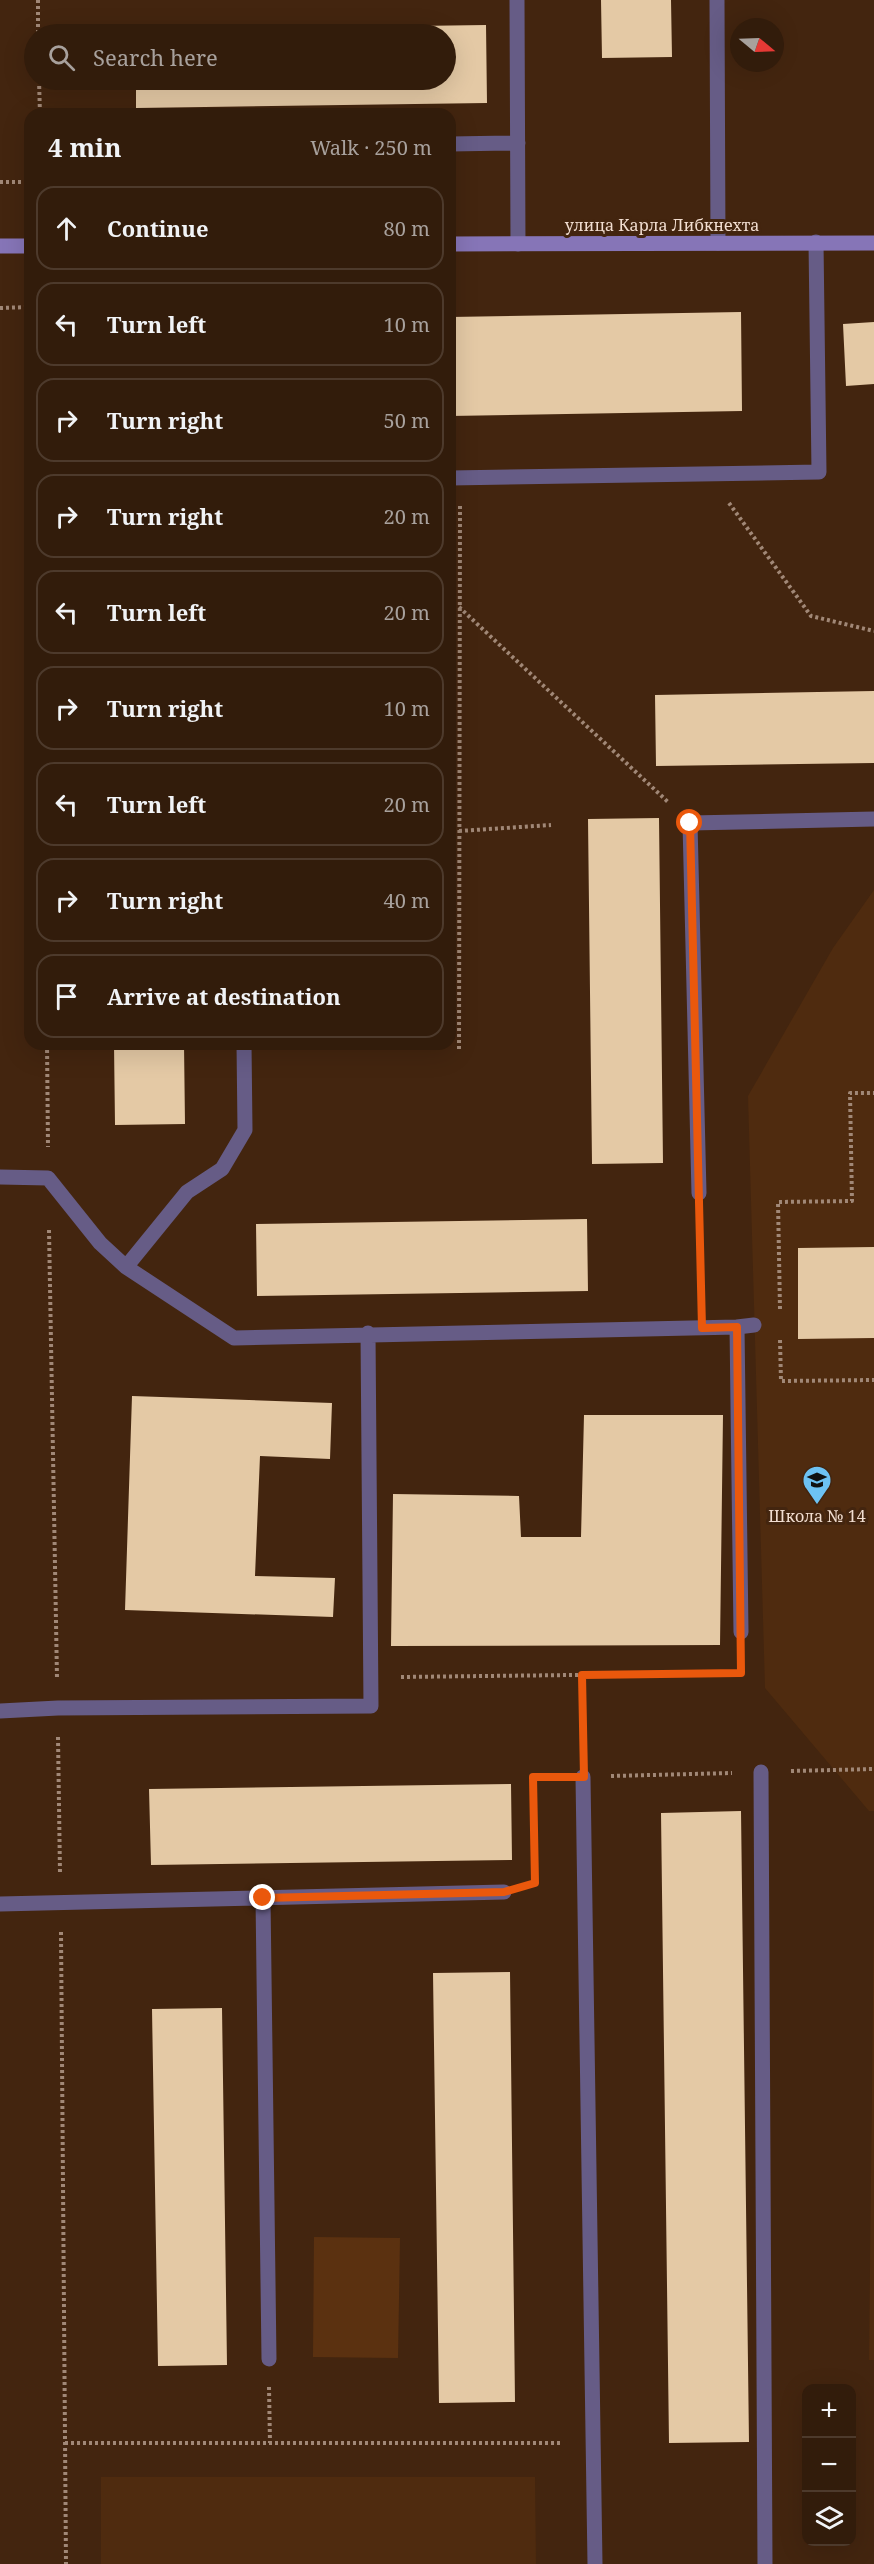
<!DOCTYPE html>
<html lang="en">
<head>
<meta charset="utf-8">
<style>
  :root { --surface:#321c0b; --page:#3d2919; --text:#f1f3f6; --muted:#a8a19d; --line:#4d3a2c }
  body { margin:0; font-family:"Noto Serif",serif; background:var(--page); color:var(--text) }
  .controls { position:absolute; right:18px; bottom:18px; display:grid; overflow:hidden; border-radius:12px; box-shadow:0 6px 24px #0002 }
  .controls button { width:54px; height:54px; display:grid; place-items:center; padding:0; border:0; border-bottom:2px solid var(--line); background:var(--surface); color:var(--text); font:30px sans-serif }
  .compass { position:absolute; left:730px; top:18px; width:54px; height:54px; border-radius:50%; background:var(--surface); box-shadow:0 6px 24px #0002; rotate:109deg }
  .stop { position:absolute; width:18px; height:18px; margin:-14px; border:4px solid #ea580c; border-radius:50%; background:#fff }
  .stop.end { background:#ea580c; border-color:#fff; box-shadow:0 2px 6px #0008 }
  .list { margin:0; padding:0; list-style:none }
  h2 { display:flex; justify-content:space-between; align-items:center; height:78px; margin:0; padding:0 24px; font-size:26px }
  h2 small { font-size:20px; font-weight:400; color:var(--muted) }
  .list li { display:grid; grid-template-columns:39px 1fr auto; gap:18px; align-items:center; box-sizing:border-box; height:84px; margin:0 12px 12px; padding:0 12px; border:2px solid var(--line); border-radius:18px }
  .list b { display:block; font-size:22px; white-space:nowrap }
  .list em { font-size:20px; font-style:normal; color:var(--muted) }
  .icon { flex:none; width:33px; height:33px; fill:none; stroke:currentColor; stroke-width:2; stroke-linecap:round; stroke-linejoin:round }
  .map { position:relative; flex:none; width:874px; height:2564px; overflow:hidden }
  .search { position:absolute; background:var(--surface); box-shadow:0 6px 24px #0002; left:24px; top:24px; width:432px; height:66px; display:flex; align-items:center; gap:15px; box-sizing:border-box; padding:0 21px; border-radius:33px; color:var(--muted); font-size:22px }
  .panel { position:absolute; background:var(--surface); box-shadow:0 6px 24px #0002; left:24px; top:108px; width:432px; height:942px; border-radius:18px }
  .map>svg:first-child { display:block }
  .built { fill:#4f2b0f }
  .green { fill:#5b3110 }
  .building { fill:#e4c9a5 }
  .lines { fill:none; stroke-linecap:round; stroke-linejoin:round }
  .path { stroke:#a18877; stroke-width:4; stroke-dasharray:3 3; stroke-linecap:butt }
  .lane { stroke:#665c86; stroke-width:15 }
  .secondary { stroke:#8675b7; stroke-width:15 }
  .route { stroke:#ea580c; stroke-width:8 }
  .labels { text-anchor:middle; stroke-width:6; stroke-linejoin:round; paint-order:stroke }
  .street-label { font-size:16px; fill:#f2ded1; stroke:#43250f }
  .poi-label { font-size:16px; fill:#f2ded1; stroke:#43250f }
</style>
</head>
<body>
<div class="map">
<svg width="874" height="2564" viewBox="0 0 874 2564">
  <rect width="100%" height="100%" fill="#43250f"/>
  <!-- built -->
  <path class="built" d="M874,890V1811H869L765,1688L748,1096L833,948Z
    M874,1906V2360H869Z
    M535,2477L536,2564H101V2477Z"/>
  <!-- green -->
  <path class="green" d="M314,2237L400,2238L398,2358L313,2357Z"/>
  <!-- building -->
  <path class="building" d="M601,0H671L672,57L602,58Z
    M486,25L487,103L136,108V80H446V34H135V30Z
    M741,312L742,411L450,416V317Z
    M874,322V384L846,386L843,324Z
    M874,691V763L656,766L655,695Z
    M659,818L663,1163L592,1164L588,819Z
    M114,1044H184L185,1124L115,1125Z
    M587,1219L588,1291L257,1296L256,1224Z
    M874,1247V1338L798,1339V1248Z
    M132,1396L332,1403L330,1459L260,1456L255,1576L335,1578L333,1617L125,1610Z
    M584,1415H723L720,1645L391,1646L393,1494L519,1496L521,1537H581Z
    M511,1784L512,1860L151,1865L149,1789Z
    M741,1811L749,2442L669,2443L661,1813Z
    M510,1972L515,2402L439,2403L433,1973Z
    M222,2008L227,2365L158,2366L152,2009Z"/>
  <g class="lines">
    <!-- path -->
    <path class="path" d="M38,0V34
      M39,80L40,114
      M0,182H30
      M0,308L30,307
      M729,503L811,616L874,631
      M459,607L668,802
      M459,831L551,825
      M47,1044L48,1147
      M459,1049L460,506
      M700,1221L701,1297
      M49,1230L57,1678
      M780,1309L778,1202L852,1201L850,1093H874
      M780,1340L781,1381L874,1380
      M582,1675L583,1749
      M401,1677L741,1673V1660
      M58,1737L60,1873
      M791,1771L874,1769
      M611,1776L732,1773
      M532,1884L535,1883L533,1777H552
      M61,1932L66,2564
      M269,2387L270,2443
      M65,2443H563"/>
    <!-- lane -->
    <path class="lane" d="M517,0L518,244
      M717,0L718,243
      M450,144L518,143
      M450,478L819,472L816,242
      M0,1177L48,1178L100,1243L126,1267L234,1338L737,1327L741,1632
      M699,1193L690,823L874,819
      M126,1267L187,1192L222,1169L245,1130L244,1044
      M737,1327L754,1325
      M0,1711L58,1708L371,1706L368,1333
      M761,1772L765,2564
      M583,1777L595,2564
      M263,1898L269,2359
      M0,1904L504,1892"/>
    <!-- secondary -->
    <path class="secondary" d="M450,244L874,243
      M0,246H30"/>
  </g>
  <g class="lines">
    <!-- route -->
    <path class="route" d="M263,1898L504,1892L535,1883L533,1777H584L582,1675L741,1673L737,1327L702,1328L690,823"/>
  </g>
  <!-- icons -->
  <defs>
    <g id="school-pin" transform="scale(1.5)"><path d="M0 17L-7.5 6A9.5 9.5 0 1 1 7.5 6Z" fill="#6dc2f3" stroke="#43250f"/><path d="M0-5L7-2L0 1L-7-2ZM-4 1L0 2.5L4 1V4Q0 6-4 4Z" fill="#111"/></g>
  </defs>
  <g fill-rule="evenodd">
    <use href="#school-pin" x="817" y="1480"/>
  </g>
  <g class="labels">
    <!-- street labels -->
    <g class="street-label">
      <text x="662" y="231">улица Карла Либкнехта</text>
    </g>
    <!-- poi labels -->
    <g class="poi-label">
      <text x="817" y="1522">Школа № 14</text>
    </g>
  </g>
</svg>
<div class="controls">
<button>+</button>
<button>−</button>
<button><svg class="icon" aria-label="layers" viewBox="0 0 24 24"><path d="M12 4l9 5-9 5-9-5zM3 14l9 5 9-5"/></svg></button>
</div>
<svg class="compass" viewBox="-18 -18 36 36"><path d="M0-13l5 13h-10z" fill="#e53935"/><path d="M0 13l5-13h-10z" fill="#a8a19d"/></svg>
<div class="stop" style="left:690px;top:823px"></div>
<div class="stop end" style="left:263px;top:1898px"></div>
<div class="search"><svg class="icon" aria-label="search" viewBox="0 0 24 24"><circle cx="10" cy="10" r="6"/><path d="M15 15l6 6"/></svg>Search here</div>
<section class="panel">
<h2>4 min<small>Walk · 250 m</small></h2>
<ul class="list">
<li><svg class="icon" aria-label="ahead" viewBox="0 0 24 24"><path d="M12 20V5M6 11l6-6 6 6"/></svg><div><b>Continue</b></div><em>80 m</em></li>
<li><svg class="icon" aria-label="left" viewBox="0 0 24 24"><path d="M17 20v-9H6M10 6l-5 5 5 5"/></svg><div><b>Turn left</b></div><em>10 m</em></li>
<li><svg class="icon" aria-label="right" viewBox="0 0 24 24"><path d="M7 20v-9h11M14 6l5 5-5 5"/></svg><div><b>Turn right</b></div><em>50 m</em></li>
<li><svg class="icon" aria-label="right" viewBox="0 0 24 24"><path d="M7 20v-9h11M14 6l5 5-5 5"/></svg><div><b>Turn right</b></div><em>20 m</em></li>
<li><svg class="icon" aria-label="left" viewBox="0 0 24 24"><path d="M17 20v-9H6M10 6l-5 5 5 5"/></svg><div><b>Turn left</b></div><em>20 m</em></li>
<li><svg class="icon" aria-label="right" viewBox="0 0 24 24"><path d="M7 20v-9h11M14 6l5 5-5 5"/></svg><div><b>Turn right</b></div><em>10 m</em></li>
<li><svg class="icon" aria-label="left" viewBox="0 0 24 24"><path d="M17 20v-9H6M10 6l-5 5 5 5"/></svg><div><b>Turn left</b></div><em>20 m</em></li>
<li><svg class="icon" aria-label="right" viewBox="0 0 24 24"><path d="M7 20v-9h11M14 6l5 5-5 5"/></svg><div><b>Turn right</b></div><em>40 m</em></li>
<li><svg class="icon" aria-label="arrive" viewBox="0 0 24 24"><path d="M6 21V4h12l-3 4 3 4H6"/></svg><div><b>Arrive at destination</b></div></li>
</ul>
</section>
</div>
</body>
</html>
